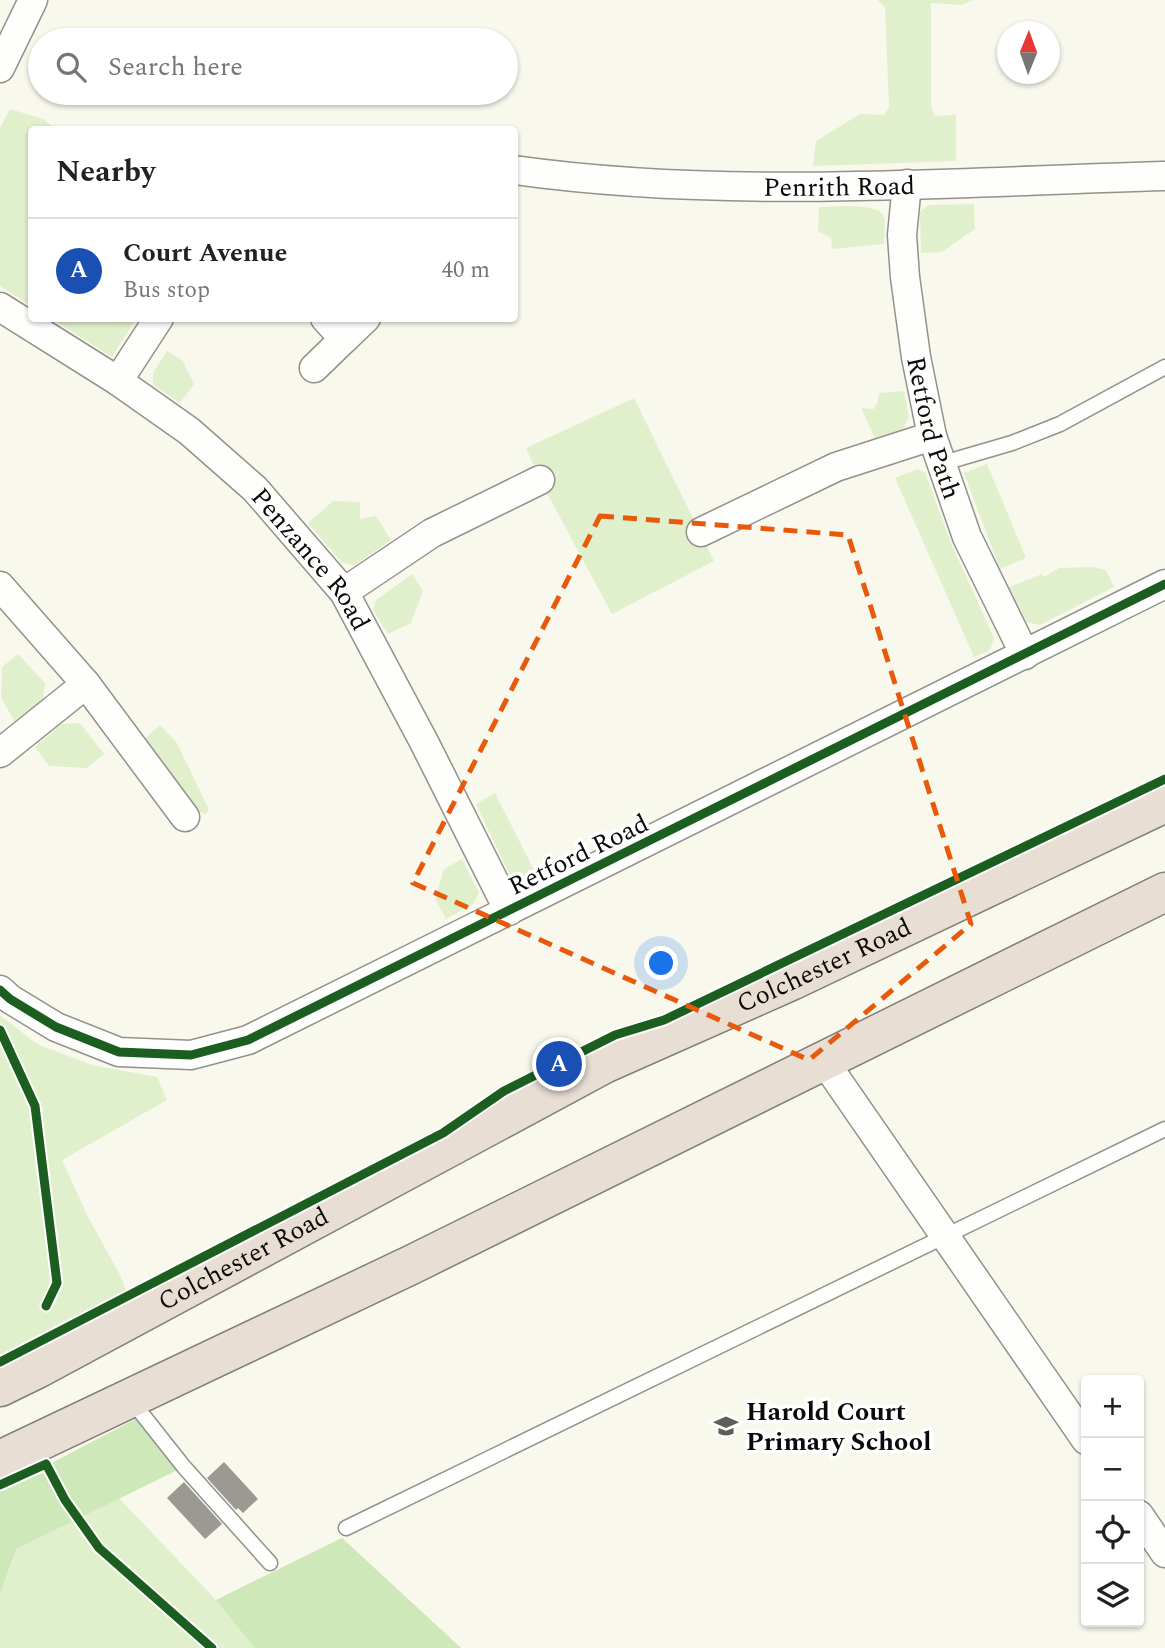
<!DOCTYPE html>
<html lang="en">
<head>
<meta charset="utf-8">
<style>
  :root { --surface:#fff; --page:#f2f2f2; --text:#222; --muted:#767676; --line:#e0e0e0; --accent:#5e5d59 }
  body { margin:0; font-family:Spectral,serif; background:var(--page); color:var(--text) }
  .controls { position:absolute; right:21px; bottom:21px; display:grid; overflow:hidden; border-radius:7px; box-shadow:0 2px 5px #0004 }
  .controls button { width:63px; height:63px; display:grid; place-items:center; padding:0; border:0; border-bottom:2px solid var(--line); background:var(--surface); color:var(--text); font:35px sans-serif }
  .compass { position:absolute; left:997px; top:21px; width:63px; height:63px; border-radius:50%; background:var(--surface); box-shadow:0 2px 5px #0004; rotate:1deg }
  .you { position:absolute; left:662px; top:964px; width:24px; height:24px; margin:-18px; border:5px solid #fff; border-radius:50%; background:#1a73e8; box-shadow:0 0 0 10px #1a73e833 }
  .badge { display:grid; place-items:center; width:46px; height:46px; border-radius:50%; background:var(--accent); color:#fff; font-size:23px; font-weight:700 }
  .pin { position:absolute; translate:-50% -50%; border:4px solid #fff; box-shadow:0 2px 7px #0006 }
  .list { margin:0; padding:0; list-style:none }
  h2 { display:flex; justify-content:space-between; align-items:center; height:91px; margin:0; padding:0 28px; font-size:30px }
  h2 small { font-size:23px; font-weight:400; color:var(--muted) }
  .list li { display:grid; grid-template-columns:46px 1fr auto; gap:21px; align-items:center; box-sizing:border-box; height:105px; padding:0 28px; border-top:2px solid var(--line) }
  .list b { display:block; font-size:26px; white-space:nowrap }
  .list p { margin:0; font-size:23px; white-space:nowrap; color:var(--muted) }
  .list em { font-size:23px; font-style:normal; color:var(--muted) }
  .icon { flex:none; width:38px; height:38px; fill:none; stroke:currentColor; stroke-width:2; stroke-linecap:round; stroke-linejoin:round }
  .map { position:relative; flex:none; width:1165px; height:1648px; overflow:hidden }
  .search { position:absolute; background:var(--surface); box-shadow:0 2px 5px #0004; left:28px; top:28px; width:490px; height:77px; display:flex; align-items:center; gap:18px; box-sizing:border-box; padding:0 24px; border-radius:38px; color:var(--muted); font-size:26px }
  .panel { position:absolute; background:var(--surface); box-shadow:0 2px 5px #0004; left:28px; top:126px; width:490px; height:196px; border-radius:7px }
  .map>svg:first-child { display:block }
  .green { fill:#e0f0cc }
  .forest { fill:#cfe8b9 }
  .building { fill:#9c9993 }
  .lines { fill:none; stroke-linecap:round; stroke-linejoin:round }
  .lane-casing { stroke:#92918c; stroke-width:17 }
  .street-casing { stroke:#92918c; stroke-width:31 }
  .highway-casing { stroke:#7f7e7a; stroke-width:41 }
  .lane { stroke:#fefefc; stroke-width:14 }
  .street { stroke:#fefefc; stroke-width:28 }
  .highway { stroke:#e9ded3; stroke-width:38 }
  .cycleway-casing { stroke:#fff; stroke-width:13 }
  .cycleway { stroke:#1b5e20; stroke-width:9 }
  .marked { fill:none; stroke:#e8590c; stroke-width:5; stroke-dasharray:14 9; stroke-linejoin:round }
  .labels { text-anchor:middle; stroke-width:7; stroke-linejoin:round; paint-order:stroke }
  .street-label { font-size:26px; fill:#0a0a0a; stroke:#fff }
  .poi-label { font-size:26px; font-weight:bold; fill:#0a0a0a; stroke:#fff; text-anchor:start }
</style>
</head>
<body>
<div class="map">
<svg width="1165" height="1648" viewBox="0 0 1165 1648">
  <rect width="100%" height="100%" fill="#f9f8ed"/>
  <!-- green -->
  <path class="green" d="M878,0H973L961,5L931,3V106L935,116L956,115V161L813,166L816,141L860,114L884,115L889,108L885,7Z
    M10,109L43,119L56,129L32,130L31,306L0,286V128Z
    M974,204L975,229L942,252L921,253L920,212L928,205Z
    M819,207C832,207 879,202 884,216C886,223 884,236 884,244L832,249L831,238L818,231Z
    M52,319H136L112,357Z
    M167,351L183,361L194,384L180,403L153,385V373Z
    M904,391L909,417L903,429L875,438L861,408L874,409L878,401L879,393Z
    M634,398L714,561L612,614L540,480L526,448Z
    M987,464L1026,558L1000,569L964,473Z
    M917,469L925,472L951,543L994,638L990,650L974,657L895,478Z
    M333,501L360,502V519L376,516L391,540L355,565L342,563L308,523Z
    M1092,567L1106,570L1114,587L1040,625L1027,622L1009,587L1042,574L1044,577L1059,568Z
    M412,574L423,591L411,623L388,634L373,610L376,600Z
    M18,654L45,683L43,700L15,722L1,698L2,667Z
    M80,723L104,754L87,768L49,766L35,747L62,724Z
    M160,725L177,743L209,810L205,814L171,798L134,749Z
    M495,793L535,872L521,881L511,878L476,804Z
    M462,859L479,893L473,904L446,919L435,899L444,869Z
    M0,1015L37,1044L92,1065L157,1077L167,1100L62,1160L88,1217L119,1273L129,1297L0,1362Z
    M46,1467L119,1498L216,1600L342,1538L461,1648H0V1490Z"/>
  <!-- forest -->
  <path class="forest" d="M143,1415L184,1467L16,1549L0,1594V1490Z
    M342,1538L461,1648H255L216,1600Z"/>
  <!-- building -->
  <path class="building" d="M224,1462L258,1499L243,1513L238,1508L236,1510L207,1478Z
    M184,1482L222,1524L205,1539L167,1498Z"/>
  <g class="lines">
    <!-- lane casing -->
    <g class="lane-casing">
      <path id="lane" d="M940,464L1012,443L1060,424L1165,367
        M131,1400L184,1467L270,1563
        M346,1528L1165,1129"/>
    </g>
    <!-- street casing -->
    <g class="street-casing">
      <g id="street">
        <path d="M0,68L33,0"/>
        <path id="s1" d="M514,170C729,200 949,182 1165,176"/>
        <path id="s2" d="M907,184L902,235L905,277L916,357L932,436L967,537L1025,655"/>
        <path id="s3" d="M0,307L118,381L189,431L255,489L344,592L424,742L509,911"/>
        <path d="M325,318L344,339L366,318"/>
        <path d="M314,368L344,339"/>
        <path d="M118,381L159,318"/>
        <path d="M701,532L836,467L932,436"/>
        <path d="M0,586L86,684L0,753"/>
        <path d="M344,592L432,533L540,480"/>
        <path d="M86,684L185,817"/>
        <path d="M0,990L10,999L56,1027L119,1052L191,1055L248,1040L1165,584"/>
        <path d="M824,1061L1086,1440"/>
        <path d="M1139,1515L1165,1553"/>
      </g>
    </g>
    <!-- highway casing -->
    <g class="highway-casing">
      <g id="highway">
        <path id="s4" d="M0,1387L37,1369L604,1064L791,981L1165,803"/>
        <path d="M0,1460L411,1265L1165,892"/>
      </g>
    </g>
    <!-- lane -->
    <use href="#lane" class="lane"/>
    <!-- street -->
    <use href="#street" class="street"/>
    <!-- highway -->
    <use href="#highway" class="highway"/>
    <!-- cycleway casing -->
    <g class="cycleway-casing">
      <path id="cycleway" d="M0,990L10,999L56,1027L119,1052L191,1055L248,1040L1165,584
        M0,1030L35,1106L57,1283L46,1306
        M0,1362L443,1133L504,1091L615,1035L664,1020L1165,779
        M0,1485L46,1464L65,1500L99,1548L212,1648"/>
    </g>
    <!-- cycleway -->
    <use href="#cycleway" class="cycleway"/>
  </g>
  <!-- marked area -->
  <path class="marked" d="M600,516L848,535L971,924L809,1060L413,883Z"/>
  <!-- icons -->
  <defs>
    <g id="school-bare" transform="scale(1.89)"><path d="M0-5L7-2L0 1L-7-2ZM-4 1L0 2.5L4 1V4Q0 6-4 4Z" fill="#5e5d59" stroke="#fff" stroke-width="2.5" paint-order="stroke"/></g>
  </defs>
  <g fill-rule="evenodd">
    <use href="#school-bare" x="726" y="1426"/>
  </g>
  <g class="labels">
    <!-- street labels -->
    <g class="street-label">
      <text dy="9" stroke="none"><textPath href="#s1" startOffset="326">Penrith Road</textPath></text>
      <text dy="9" stroke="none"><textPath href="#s2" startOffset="247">Retford Path</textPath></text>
      <text dy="9" stroke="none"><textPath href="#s3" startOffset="404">Penzance Road</textPath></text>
      <text transform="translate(578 854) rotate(-26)" y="9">Retford Road</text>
      <text dy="9" stroke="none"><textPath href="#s4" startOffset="926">Colchester Road</textPath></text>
      <text dy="9" stroke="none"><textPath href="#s4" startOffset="275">Colchester Road</textPath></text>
    </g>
    <!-- poi labels -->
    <g class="poi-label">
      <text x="746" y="1420">Harold Court<tspan x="746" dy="30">Primary School</tspan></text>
    </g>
  </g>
</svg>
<div class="controls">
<button>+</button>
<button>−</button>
<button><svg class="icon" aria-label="locate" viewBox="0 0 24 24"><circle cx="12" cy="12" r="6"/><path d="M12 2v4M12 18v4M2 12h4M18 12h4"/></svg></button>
<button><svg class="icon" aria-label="layers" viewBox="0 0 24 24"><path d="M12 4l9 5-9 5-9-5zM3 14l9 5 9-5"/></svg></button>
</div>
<svg class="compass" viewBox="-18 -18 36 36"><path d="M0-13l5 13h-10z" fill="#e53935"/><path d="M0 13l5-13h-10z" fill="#767676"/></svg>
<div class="you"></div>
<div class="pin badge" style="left:559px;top:1064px;background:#1a4fb4">A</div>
<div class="search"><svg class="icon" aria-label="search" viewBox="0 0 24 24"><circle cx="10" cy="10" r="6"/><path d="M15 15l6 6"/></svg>Search here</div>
<section class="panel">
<h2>Nearby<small></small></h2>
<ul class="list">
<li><span class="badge" style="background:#1a4fb4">A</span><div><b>Court Avenue</b><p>Bus stop</p></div><em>40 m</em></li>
</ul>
</section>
</div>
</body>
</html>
